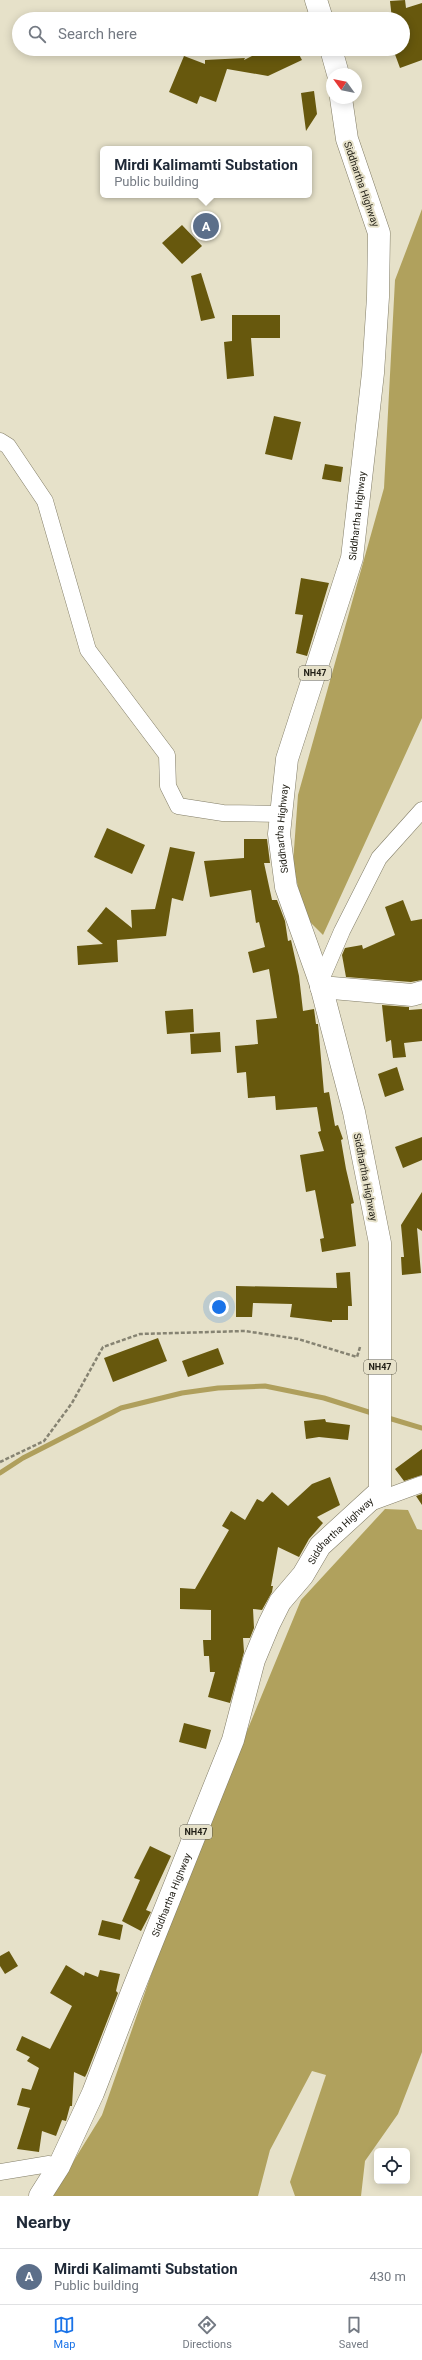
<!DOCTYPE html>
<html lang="en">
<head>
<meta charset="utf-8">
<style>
  :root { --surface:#fff; --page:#f2f2f3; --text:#1f2937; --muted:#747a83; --line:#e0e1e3; --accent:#1a73e8 }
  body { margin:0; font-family:Roboto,sans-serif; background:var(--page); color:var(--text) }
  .controls { position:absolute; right:12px; bottom:12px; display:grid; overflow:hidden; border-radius:6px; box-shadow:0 2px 10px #0003 }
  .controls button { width:36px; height:36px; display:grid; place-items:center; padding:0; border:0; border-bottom:1px solid var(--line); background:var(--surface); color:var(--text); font:20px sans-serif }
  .compass { position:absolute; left:326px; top:68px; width:36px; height:36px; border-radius:50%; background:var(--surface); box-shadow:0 2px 10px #0003; rotate:303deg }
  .you { position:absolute; left:219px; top:1307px; width:14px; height:14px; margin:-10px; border:3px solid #fff; border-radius:50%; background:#1a73e8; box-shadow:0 0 0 6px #1a73e833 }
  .badge { display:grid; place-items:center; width:26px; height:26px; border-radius:50%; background:var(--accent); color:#fff; font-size:13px; font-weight:700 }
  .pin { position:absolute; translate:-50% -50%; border:2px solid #fff; box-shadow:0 1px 4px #0006 }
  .popup { position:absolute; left:100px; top:146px; width:212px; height:52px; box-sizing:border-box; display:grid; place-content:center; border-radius:6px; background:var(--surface); filter:drop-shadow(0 1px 3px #0005); font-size:13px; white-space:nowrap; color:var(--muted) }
  .popup b { font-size:15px; color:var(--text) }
  .popup::after { content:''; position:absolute; left:50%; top:100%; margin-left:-8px; border:8px solid transparent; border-top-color:var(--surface) }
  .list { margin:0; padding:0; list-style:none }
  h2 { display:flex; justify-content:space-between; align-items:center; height:52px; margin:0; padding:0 16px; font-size:17px }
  h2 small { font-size:13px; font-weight:400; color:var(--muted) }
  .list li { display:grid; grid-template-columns:26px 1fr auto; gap:12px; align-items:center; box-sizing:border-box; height:56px; padding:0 16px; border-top:1px solid var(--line) }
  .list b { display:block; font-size:15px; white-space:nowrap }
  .list p { margin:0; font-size:13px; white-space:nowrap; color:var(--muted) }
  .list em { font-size:13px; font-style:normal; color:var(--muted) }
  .icon { flex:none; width:22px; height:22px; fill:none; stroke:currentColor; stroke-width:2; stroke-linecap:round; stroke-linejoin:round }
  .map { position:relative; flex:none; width:422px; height:2196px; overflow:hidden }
  .search { position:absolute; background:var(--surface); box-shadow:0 2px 10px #0003; left:12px; right:12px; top:12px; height:44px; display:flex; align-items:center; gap:10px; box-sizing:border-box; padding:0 14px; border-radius:22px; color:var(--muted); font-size:15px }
  .sheet { height:108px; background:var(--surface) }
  nav { display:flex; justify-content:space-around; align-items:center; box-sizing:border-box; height:56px; border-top:1px solid var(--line); background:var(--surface); font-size:11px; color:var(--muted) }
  nav a { display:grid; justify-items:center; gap:2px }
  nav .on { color:var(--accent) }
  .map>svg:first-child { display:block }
  .forest { fill:#b0a15d }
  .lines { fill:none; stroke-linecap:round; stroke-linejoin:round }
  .stream { stroke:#af9f5c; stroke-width:5 }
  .building { fill:#67580d }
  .street-casing { stroke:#827d67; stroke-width:17 }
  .secondary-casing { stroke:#827d67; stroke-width:23 }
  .highway-casing { stroke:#827d67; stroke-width:23 }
  .path { stroke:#868372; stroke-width:2.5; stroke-dasharray:4 2; stroke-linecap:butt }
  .street { stroke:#fff; stroke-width:16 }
  .secondary { stroke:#fff; stroke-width:22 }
  .highway { stroke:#fff; stroke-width:22 }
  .labels { text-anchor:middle; stroke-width:4; stroke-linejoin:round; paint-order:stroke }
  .shield { fill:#e6e1c9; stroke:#5b584b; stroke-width:1 }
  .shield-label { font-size:9px; font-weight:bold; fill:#201e15 }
  .street-label { font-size:10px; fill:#201e15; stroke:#e6e1c9 }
</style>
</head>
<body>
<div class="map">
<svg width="422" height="2196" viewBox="0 0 422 2196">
  <rect width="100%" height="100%" fill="#e6e1c9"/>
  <!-- forest -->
  <path class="forest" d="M422,209V718L323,935L304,916L293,863L298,795L384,488L395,280Z
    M385,1509L408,1510L417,1529L422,1530V2052L398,2114L365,2161L361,2196H295L290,2182L326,2075L312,2071L270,2150L258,2196H52L102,2115L177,1901L301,1600Z"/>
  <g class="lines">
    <!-- stream -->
    <path class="stream" d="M385,1417L422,1428
      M0,1473L23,1458L121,1408L182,1393L218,1388L265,1386L324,1398L375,1414"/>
  </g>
  <!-- building -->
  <path class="building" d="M405,0L406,8L422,3V60L400,68L393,49H403V19H392L390,1Z
    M266,49H296L302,60L268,76L227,69L216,102L200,96L197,104L169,92L184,56L205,64V60L245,58L244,60Z
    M314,91L317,114L306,131L301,93Z
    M182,225L202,246L182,264L162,243Z
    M201,273L215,318L201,321L191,276Z
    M232,315H280V338H251L254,376L227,379L224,342L232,341Z
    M274,416L301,422L292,460L265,454Z
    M325,464L343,467L341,482L322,479Z
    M301,578L329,583L307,656L296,653L303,615L295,614Z
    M107,828L145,845L132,874L94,857Z
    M244,839H267L270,863H264L272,900H277L285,921L288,941L291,940L299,976L303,1011L314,1009L316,1024H318L324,1093L329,1092L335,1126L338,1125L343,1139L341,1140L346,1169L354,1203L351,1204L356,1246L322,1252L320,1239L324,1238L315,1190L306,1192L300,1155L324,1151L318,1132L321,1131L317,1107L276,1110L275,1096L248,1098L246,1072L237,1073L235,1046L258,1044L256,1020L277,1018L269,969L253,973L248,952L265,947L259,922L256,923L251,890L210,897L204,861L244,858Z
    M170,847L195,852L183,901L172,898L166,936L117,940L118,962L78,965L77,946L103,944L87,931L106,907L132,928L131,910L155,909Z
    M403,900L411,921L422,919V980L411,982L346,977L342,955L345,948L362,945L363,949L395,935L385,907Z
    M382,1005L409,1007V1010L422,1009V1041L404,1043L406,1057L393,1058L391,1040L386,1042Z
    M193,1009L194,1032L167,1034L165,1011Z
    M220,1032L221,1052L191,1054L190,1034Z
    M397,1067L404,1090L385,1097L378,1074Z
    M422,1137V1160L403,1168L395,1147Z
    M422,1192V1231L417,1228L421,1273L402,1275L401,1257H404L401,1225Z
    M350,1272L352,1306H348V1320H332V1322L290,1317L292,1304L253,1303L252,1317H236V1286L337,1288L336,1273Z
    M158,1338L167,1361L113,1382L104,1358Z
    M218,1348L224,1364L188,1377L182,1361Z
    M325,1419L326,1422L350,1425L348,1440L319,1437L306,1439L304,1421Z
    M422,1449V1475L404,1481L395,1469Z
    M330,1477L340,1505L317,1517L323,1523L309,1539L299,1557L278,1547L271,1586H273L272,1592L262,1610L253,1609L254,1628L250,1638H243L244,1652L230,1703L208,1697L215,1672H210L209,1656H204L203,1640H211V1610L180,1609V1588L195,1589L229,1530L222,1526L231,1511L245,1520L257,1499L263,1502L272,1492L288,1506L312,1484Z
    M422,1494V1505L416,1496Z
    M184,1723L211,1730L206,1749L179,1742Z
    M150,1846L171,1856L146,1910L151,1912L141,1931L122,1921L140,1880L134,1878Z
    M102,1920L123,1925L120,1940L98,1935Z
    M9,1951L18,1966L5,1974L0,1966V1956Z
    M66,1965L84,1976L85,1972L98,1977L100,1970L120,1974L116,1991L118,1993L87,2073L85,2077L74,2072L72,2106H70L66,2121L62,2120L56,2136L42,2131L39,2152L17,2149L30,2108L17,2105L22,2088L31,2090L39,2068L27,2061L30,2057L16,2050L22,2036L50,2049L72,2006L50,1993Z"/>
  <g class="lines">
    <!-- street casing -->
    <g class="street-casing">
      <path id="street" d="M0,441L8,446L45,501L88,650L167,755L168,786L178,806L223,813L281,814
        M320,982L342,931L379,858L422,810
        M370,1503L422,1484
        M0,2172L49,2164L59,2166"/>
    </g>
    <!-- secondary casing -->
    <g class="secondary-casing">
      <path id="secondary" d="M321,987L412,995L422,992"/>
    </g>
    <!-- highway casing -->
    <g class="highway-casing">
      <g id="highway">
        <path d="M316,0L322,19"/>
        <path d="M331,49L338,74"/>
        <path id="s1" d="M40,2196L59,2166L93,2093L132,1992L233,1740L254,1660L269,1624L280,1602L303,1575L320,1546L380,1491V1243L354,1112L320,982L286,887L279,834L287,759L352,558L373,373L378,297L379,233L347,139L341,98"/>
      </g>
    </g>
    <!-- path -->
    <path class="path" d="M0,1462L44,1441L72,1403L103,1347L140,1334L245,1331L298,1339L357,1357L360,1347"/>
    <!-- street -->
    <use href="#street" class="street"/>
    <!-- secondary -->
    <use href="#secondary" class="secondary"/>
    <!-- highway -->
    <use href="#highway" class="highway"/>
  </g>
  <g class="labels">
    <!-- shield labels -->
    <g class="shield">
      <rect x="299" y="666" width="32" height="14" rx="3"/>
      <rect x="364" y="1360" width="32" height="14" rx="3"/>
      <rect x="180" y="1825" width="32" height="14" rx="3"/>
    </g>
    <g class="shield-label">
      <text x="315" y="676">NH47</text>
      <text x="380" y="1370">NH47</text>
      <text x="196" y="1835">NH47</text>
    </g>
    <!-- street labels -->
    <g class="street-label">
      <text transform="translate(362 184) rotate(71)" y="4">Siddhartha Highway</text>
      <text dy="4" stroke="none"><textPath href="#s1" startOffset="1792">Siddhartha Highway</textPath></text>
      <text dy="4" stroke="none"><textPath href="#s1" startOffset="1468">Siddhartha Highway</textPath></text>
      <text transform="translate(366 1177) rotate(79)" y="4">Siddhartha Highway</text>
      <text dy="4" stroke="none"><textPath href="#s1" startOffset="736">Siddhartha Highway</textPath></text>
      <text dy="4" stroke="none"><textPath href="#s1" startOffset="329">Siddhartha Highway</textPath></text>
    </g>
  </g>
</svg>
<div class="controls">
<button><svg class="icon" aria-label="locate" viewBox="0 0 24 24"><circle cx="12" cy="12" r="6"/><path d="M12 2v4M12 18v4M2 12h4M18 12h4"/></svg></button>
</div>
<svg class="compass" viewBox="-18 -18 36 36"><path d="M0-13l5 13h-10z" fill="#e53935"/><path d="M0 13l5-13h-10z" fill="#747a83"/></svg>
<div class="you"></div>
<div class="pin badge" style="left:206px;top:226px;background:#5c6f8a">A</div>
<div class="popup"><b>Mirdi Kalimamti Substation</b>Public building</div>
<div class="search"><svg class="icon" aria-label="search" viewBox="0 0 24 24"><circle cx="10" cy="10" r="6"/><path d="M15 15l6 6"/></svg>Search here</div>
</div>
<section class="sheet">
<h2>Nearby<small></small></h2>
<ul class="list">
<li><span class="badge" style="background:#5c6f8a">A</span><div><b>Mirdi Kalimamti Substation</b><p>Public building</p></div><em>430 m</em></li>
</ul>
</section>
<nav>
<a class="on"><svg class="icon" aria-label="map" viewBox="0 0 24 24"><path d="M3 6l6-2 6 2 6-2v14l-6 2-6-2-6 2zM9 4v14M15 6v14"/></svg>Map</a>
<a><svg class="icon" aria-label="directions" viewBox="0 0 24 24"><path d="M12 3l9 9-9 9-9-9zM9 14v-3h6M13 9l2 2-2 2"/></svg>Directions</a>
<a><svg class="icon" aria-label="saved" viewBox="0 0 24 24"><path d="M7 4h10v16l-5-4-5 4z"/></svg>Saved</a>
</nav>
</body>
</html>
